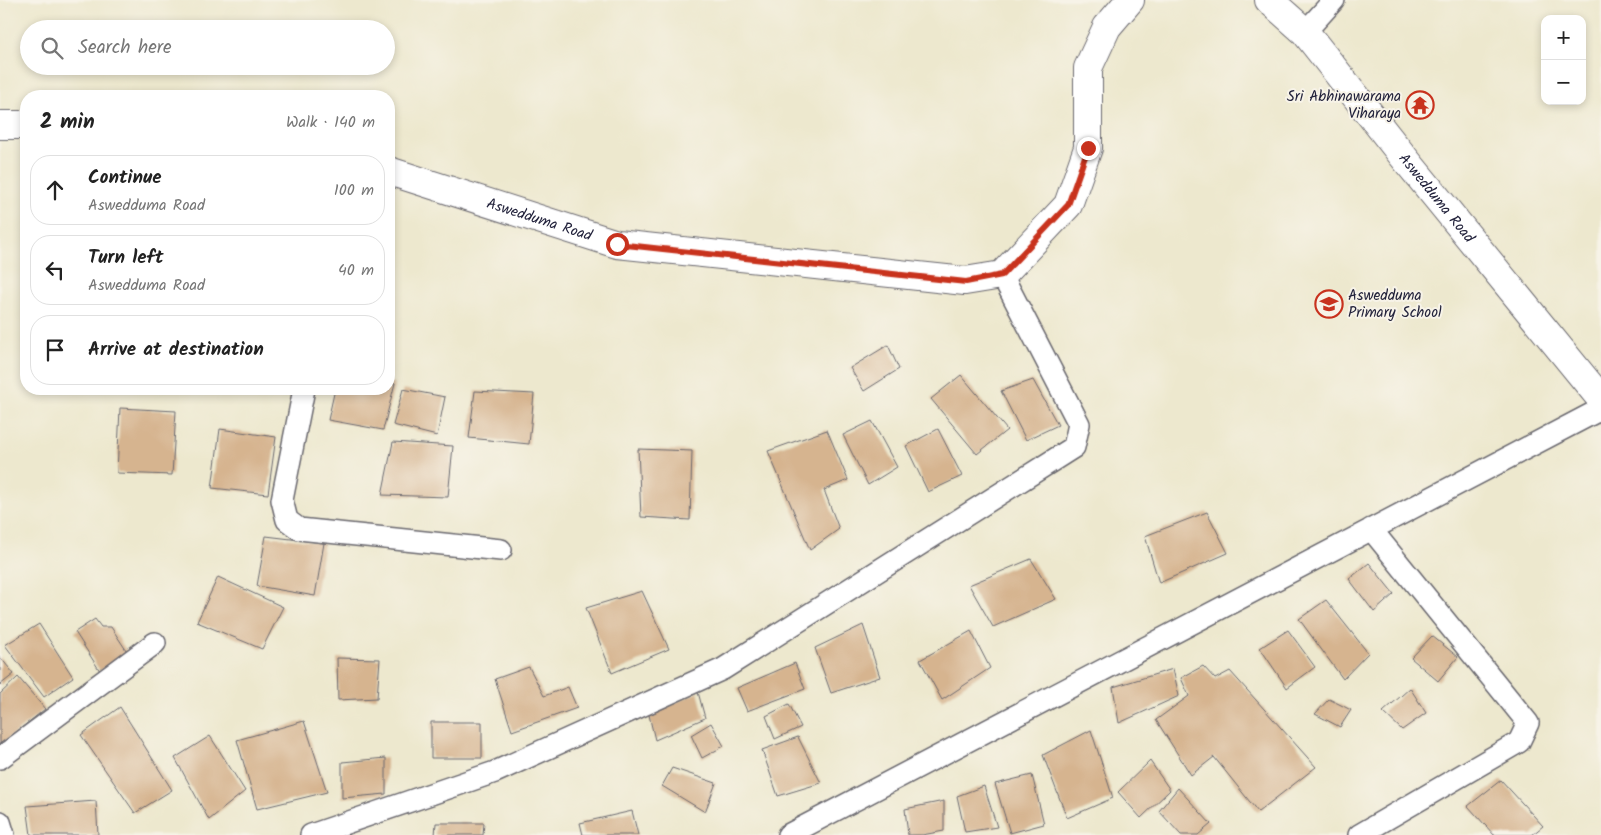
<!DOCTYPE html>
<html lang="en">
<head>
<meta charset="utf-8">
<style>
  :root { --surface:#fff; --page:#f6f6f6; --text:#222; --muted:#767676; --line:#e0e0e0 }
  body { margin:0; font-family:Kalam,sans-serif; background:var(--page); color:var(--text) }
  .controls { position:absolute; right:15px; top:15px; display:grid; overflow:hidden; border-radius:10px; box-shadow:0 2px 8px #0003 }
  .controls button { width:45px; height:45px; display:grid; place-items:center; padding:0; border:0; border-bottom:1px solid var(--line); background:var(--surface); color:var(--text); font:25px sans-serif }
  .stop { position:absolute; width:15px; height:15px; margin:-11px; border:4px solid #c8321e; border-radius:50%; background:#fff }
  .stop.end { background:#c8321e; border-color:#fff; box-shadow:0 1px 5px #0008 }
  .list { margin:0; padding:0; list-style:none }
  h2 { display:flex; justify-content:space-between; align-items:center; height:65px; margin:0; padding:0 20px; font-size:21px }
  h2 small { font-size:16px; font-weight:400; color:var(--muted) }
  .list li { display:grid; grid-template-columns:32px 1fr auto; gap:15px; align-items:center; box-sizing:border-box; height:70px; margin:0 10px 10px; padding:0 10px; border:1px solid var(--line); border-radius:20px }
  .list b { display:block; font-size:19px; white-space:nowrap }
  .list p { margin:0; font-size:16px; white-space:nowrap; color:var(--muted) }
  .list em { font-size:16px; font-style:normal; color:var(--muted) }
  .icon { flex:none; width:28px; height:28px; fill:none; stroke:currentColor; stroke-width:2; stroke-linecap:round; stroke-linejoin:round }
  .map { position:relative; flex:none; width:1601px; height:835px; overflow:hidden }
  .search { position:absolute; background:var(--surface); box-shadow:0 2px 8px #0003; left:20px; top:20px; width:375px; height:55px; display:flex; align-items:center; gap:12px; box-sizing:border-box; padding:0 18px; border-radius:28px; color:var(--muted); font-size:19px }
  .panel { position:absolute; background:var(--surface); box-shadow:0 2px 8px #0003; left:20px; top:90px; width:375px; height:305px; border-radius:20px }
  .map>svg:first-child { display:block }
  .building { fill:#d6b48f }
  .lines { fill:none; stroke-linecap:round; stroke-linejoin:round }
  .street-casing { stroke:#69676e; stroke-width:24 }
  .secondary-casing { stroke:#69676e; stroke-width:30 }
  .street { stroke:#fff; stroke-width:21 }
  .secondary { stroke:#fff; stroke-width:28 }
  .route { stroke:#c8321e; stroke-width:6 }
  .labels { text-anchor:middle; stroke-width:4; stroke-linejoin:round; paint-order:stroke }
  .poi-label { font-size:15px; fill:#22223b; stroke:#f7f3e8; text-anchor:end }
  .street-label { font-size:15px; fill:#22223b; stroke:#f7f3e8 }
</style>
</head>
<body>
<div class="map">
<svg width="1601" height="835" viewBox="0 0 1601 835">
  <rect width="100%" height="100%" fill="#f7f3e8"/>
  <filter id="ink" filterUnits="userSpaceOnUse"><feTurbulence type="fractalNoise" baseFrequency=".02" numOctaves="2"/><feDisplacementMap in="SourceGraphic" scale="10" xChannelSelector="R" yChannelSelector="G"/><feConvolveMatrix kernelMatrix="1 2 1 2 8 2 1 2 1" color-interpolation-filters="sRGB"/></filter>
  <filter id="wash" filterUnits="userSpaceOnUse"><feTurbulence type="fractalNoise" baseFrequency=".0096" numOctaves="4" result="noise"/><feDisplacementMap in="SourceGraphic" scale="20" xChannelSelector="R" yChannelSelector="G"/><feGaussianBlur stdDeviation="1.12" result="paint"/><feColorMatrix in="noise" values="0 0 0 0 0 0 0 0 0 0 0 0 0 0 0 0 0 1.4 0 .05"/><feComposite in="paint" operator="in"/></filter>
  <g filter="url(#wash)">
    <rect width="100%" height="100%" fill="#ede8ce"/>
    <g id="blocks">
      <!-- building -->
      <path class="building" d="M888,345L899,369L864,391L850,368Z
        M961,375L1007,430L977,454L931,399Z
        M1033,380L1058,425L1026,440L1001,391Z
        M389,382L395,383L383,430L328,420L335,389H389Z
        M403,389L445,397L437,436L393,425Z
        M475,391L534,394L529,444L469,438Z
        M120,408L176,411L172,475L117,473Z
        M872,421L897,467L868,485L843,435Z
        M220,429L276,437L268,494L212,488Z
        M938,429L962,476L928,492L906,446Z
        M827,430L848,480L824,490L839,529L810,550L768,451Z
        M393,442L453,446L448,497L382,495Z
        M638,449L692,451L690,520L641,517Z
        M1207,512L1228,553L1159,583L1145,536Z
        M266,536L324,543L315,596L257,586Z
        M1031,559L1056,599L993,627L969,585Z
        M1369,563L1394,594L1374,612L1349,579Z
        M218,577L283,607L262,649L197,622Z
        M642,591L669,649L612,673L586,608Z
        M1326,600L1368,653L1343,679L1299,619Z
        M95,619L101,627H111L128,653L100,671L75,632Z
        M39,624L73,677L44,697L5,645Z
        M863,625L880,677L831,693L815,648Z
        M1288,630L1315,667L1287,688L1260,648Z
        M971,631L990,668L942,700L920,660Z
        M1432,636L1458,657L1438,681L1411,658Z
        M0,657L14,674L0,685Z
        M337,658L380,659L377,698L338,700Z
        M795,663L805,689L747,711L737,688Z
        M1203,666L1215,679L1230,671L1316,767L1258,812L1214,757L1191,775L1156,720L1189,696L1181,678Z
        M529,667L544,696L568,687L577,708L512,731L495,679Z
        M1173,669L1179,696L1119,723L1113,687Z
        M18,677L45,709L0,745V694Z
        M1410,688L1426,713L1402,730L1383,712Z
        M698,692L705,718L655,740L649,715Z
        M1329,699L1351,710L1340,727L1315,714Z
        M789,704L801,727L775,739L766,716Z
        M120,707L172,790L135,813L81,735Z
        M304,721L327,792L257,809L237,740Z
        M431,722H482V758H431Z
        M711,723L724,746L702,758L691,735Z
        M1091,730L1113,798L1067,818L1043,755Z
        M210,736L245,791L209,820L175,758Z
        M798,737L821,783L778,796L762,750Z
        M386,758V794L342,798V762Z
        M1150,761L1170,790L1141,818L1118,792Z
        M672,768L716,783L705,812L662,786Z
        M1032,775L1044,824L1010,833L995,784Z
        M1501,780L1543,826L1532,835H1494L1468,806Z
        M984,786L997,827L965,832L957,796Z
        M1178,788L1211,824L1198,835H1181L1159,811Z
        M96,801L98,835H31L27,806Z
        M944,801V831L922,835H908L905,809Z
        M632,811L638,835H583L580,823Z
        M436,823H484L483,835H435Z"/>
    </g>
  </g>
  <g filter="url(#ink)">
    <use href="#blocks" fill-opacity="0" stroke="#69676e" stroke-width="1"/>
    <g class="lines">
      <!-- street casing -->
      <g class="street-casing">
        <path id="street" d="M1305,32L1334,0
          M304,389L282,500L287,520L299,529L501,550
          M0,758L155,643
          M0,822L4,835
          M311,835L495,772L723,669L1074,447L1079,424L1002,275
          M788,835L1601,409
          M1359,835L1519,742L1528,723L1371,529"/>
      </g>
      <!-- secondary casing -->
      <g class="secondary-casing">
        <g id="secondary">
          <path id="s1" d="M1269,0L1305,32L1406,160L1601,399"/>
          <path d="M0,125H26"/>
          <path id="s2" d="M389,171L617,244L965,281L1002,275L1068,205L1088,148V68L1107,27L1130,0"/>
        </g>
      </g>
      <!-- street -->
      <use href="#street" class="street"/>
      <!-- secondary -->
      <use href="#secondary" class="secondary"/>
    </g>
  </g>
  <g class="lines" filter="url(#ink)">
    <!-- route -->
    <path class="route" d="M617,244L966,282L1002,275L1068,205L1088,148"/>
  </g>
  <!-- icons -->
  <defs>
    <g id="temple-ring" transform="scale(1.4375)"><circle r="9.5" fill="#f7f3e8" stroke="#c8321e" stroke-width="1.5"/><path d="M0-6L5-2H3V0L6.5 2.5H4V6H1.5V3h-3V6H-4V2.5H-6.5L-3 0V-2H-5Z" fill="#c8321e"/></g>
    <g id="school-ring" transform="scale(1.4375)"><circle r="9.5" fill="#f7f3e8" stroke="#c8321e" stroke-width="1.5"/><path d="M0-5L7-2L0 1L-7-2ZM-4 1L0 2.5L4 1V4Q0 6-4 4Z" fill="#c8321e"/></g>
  </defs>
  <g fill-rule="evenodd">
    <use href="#temple-ring" x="1420" y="105"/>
    <use href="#school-ring" x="1329" y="304"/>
  </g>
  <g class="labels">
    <!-- poi labels -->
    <g class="poi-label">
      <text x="1401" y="101">Sri Abhinawarama<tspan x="1401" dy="17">Viharaya</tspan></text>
      <text x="1348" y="300" text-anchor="start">Aswedduma<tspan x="1348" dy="17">Primary School</tspan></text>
    </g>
    <!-- street labels -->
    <g class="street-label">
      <text dy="5" stroke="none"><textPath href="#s1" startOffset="260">Aswedduma Road</textPath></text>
      <text dy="5" stroke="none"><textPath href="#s2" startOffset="158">Aswedduma Road</textPath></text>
    </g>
  </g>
</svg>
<div class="controls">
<button>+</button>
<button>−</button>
</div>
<div class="stop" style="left:617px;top:244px"></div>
<div class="stop end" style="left:1088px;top:148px"></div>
<div class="search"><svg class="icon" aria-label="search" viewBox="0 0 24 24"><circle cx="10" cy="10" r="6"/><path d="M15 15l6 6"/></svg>Search here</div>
<section class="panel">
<h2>2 min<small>Walk · 140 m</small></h2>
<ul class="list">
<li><svg class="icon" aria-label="ahead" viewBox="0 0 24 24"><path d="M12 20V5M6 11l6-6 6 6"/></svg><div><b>Continue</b><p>Aswedduma Road</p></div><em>100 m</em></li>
<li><svg class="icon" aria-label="left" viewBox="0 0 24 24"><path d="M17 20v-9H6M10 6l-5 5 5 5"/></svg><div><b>Turn left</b><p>Aswedduma Road</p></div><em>40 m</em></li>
<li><svg class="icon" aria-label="arrive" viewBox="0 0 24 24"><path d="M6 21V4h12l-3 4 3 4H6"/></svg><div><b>Arrive at destination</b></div></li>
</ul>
</section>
</div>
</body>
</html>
